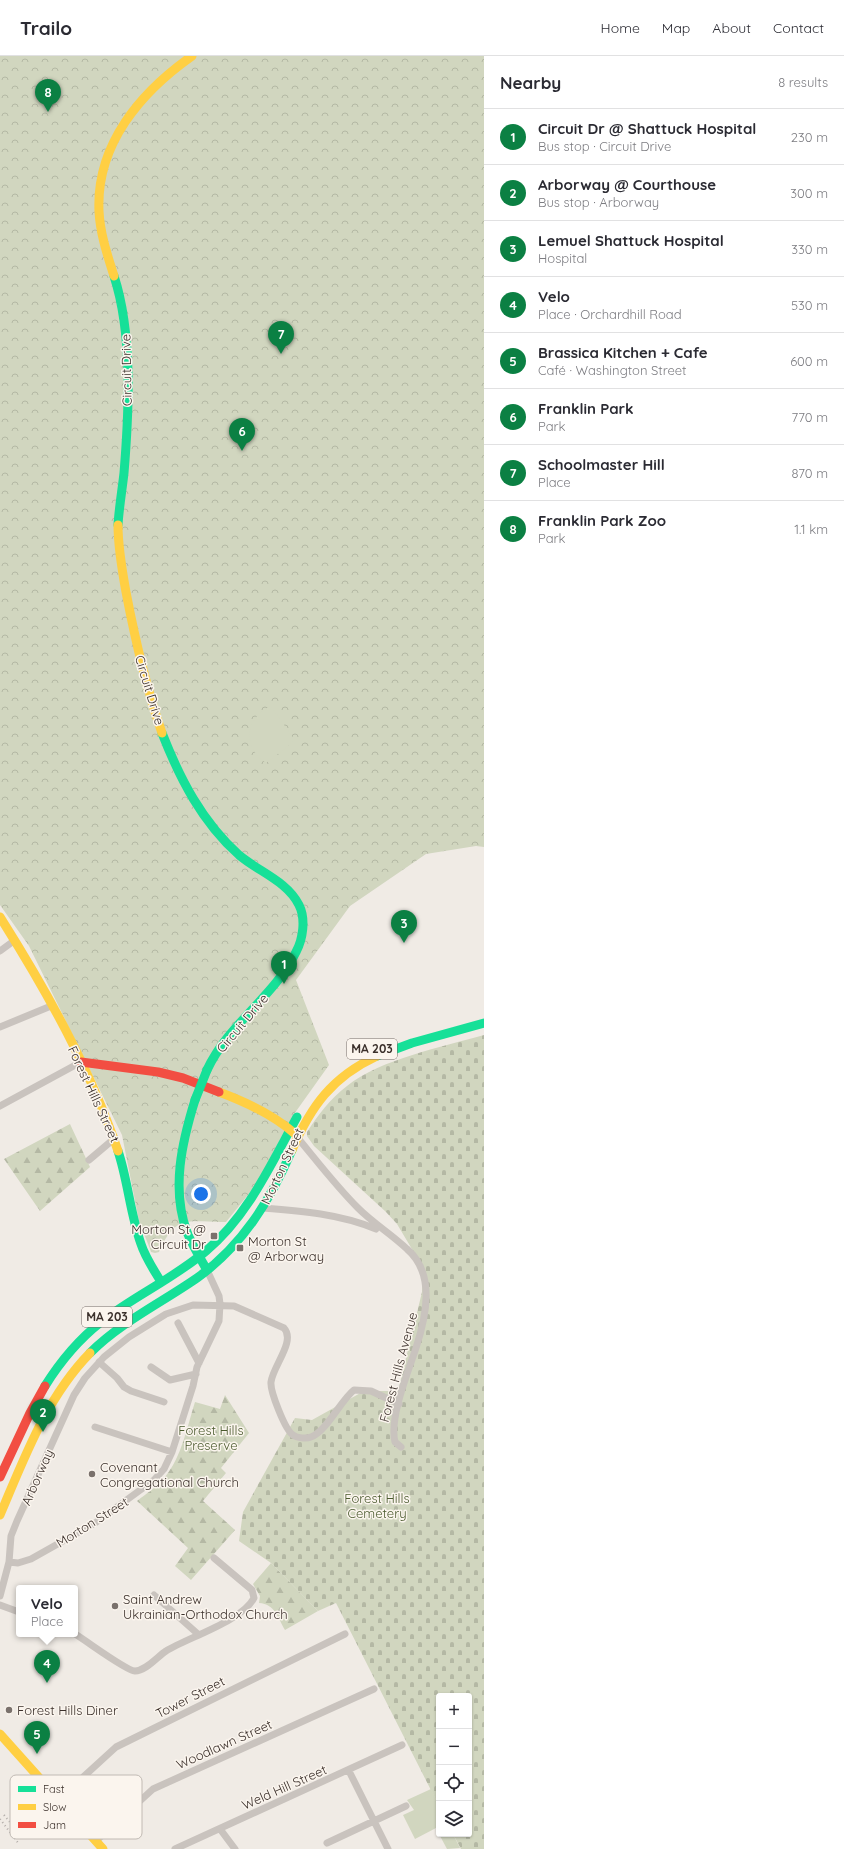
<!DOCTYPE html>
<html lang="en">
<head>
<meta charset="utf-8">
<style>
  :root { --surface:#fff; --page:#f7f7f7; --text:#2b2b33; --muted:#7c7c81; --line:#e1e1e2; --accent:#0b8043 }
  body { margin:0; font-family:Quicksand,sans-serif; background:var(--page); color:var(--text) }
  .controls { position:absolute; right:12px; bottom:12px; display:grid; overflow:hidden; border-radius:4px; box-shadow:0 1px 3px #0004 }
  .controls button { width:36px; height:36px; display:grid; place-items:center; padding:0; border:0; border-bottom:1px solid var(--line); background:var(--surface); color:var(--text); font:20px sans-serif }
  .you { position:absolute; left:201px; top:1138px; width:14px; height:14px; margin:-10px; border:3px solid #fff; border-radius:50%; background:#1a73e8; box-shadow:0 0 0 6px #1a73e833 }
  .badge { display:grid; place-items:center; width:26px; height:26px; border-radius:50%; background:var(--accent); color:#fff; font-size:13px; font-weight:700 }
  .pin { position:absolute; translate:-50% -33px; filter:drop-shadow(0 1px 2px #0008) }
  .pin::after { content:''; position:absolute; top:21px; width:14px; height:12px; background:inherit; clip-path:polygon(0 0,100% 0,50% 100%) }
  .popup { position:absolute; left:16px; top:1529px; width:62px; height:52px; box-sizing:border-box; display:grid; place-content:center; border-radius:4px; background:var(--surface); filter:drop-shadow(0 1px 3px #0005); font-size:13px; white-space:nowrap; color:var(--muted) }
  .popup b { font-size:15px; color:var(--text) }
  .popup::after { content:''; position:absolute; left:50%; top:100%; margin-left:-8px; border:8px solid transparent; border-top-color:var(--surface) }
  .list { margin:0; padding:0; list-style:none }
  h2 { display:flex; justify-content:space-between; align-items:center; height:52px; margin:0; padding:0 16px; font-size:17px }
  h2 small { font-size:13px; font-weight:400; color:var(--muted) }
  .list li { display:grid; grid-template-columns:26px 1fr auto; gap:12px; align-items:center; box-sizing:border-box; height:56px; padding:0 16px; border-top:1px solid var(--line) }
  .list b { display:block; font-size:15px; white-space:nowrap }
  .list p { margin:0; font-size:13px; white-space:nowrap; color:var(--muted) }
  .list em { font-size:13px; font-style:normal; color:var(--muted) }
  .icon { flex:none; width:22px; height:22px; fill:none; stroke:currentColor; stroke-width:2; stroke-linecap:round; stroke-linejoin:round }
  .map { position:relative; flex:none; width:484px; height:1793px; overflow:hidden }
  header { display:flex; align-items:center; gap:24px; box-sizing:border-box; height:56px; padding:0 20px; background:var(--surface); border-bottom:1px solid var(--line) }
  header strong { font-size:19px }
  nav { display:flex; gap:22px; margin-inline-start:auto; font-size:14px }
  main { display:flex }
  aside { flex:1; background:var(--surface) }
  .map>svg:first-child { display:block }
  .forest { fill:url(#forest-firs) }
  .cemetery { fill:url(#cemetery-stones) }
  .park { fill:url(#park-crowns) }
  .garden { fill:#d1d6bf }
  .lines { fill:none; stroke-linecap:round; stroke-linejoin:round }
  .street { stroke:#c9c3be; stroke-width:7 }
  .fast { stroke:#16e098; stroke-width:9 }
  .slow { stroke:#ffcf43; stroke-width:9 }
  .jam { stroke:#f24e42; stroke-width:9 }
  .rail { stroke:#b1aca8; stroke-width:2; stroke-dasharray:1 3; stroke-linecap:butt }
  .fast-bridge { stroke:#16e098; stroke-width:9 }
  .poi-dot { fill:#7a716c; stroke:#fbf5ee; stroke-width:1.5 }
  .labels { text-anchor:middle; stroke-width:3; stroke-linejoin:round; paint-order:stroke }
  .shield { fill:#fbf5ee; stroke:#756b66; stroke-width:1 }
  .shield-label { font-size:12px; font-weight:bold; fill:#3b302b }
  .street-label { font-size:13px; fill:#3b302b; stroke:#fbf5ee }
  .poi-label { font-size:13px; fill:#3b302b; stroke:#fbf5ee; text-anchor:start }
  .park-label { font-size:13px; fill:#4a5a2e; stroke:#fbf5ee }
  .key { fill:#fbf5ee; stroke:#c1bab4; stroke-width:1 }
  .key-label { font-size:11px; fill:#3b302b }
</style>
</head>
<body>
<header>
<strong>Trailo</strong>
<nav><a>Home</a><a>Map</a><a>About</a><a>Contact</a></nav>
</header>
<main>
<div class="map">
<svg width="484" height="1793" viewBox="0 0 484 1793">
  <defs>
    <pattern id="forest-firs" width="22" height="20" patternUnits="userSpaceOnUse"><rect width="22" height="20" fill="#d1d6bf"/><path d="M5 1l3.5 6h-7zM16 11l3.5 6h-7z" fill="#b4b8a4"/></pattern>
    <pattern id="cemetery-stones" width="16" height="16" patternUnits="userSpaceOnUse"><rect width="16" height="16" fill="#d1d6bf"/><path d="M2 7V4a2 2 0 0 1 4 0v3zM10 15v-3a2 2 0 0 1 4 0v3z" fill="#b4b8a4"/></pattern>
    <pattern id="park-crowns" width="20" height="18" patternUnits="userSpaceOnUse"><rect width="20" height="18" fill="#d1d6bf"/><path d="M2 6a3 3 0 1 1 6 0M12 15a3 3 0 1 1 6 0" fill="none" stroke="#b4b8a4"/></pattern>
  </defs>
  <rect width="100%" height="100%" fill="#f0ebe5"/>
  <!-- forest -->
  <path class="forest" d="M70,1068L90,1111L40,1155L4,1103Z
    M225,1339L249,1377L221,1412L226,1417L203,1445L235,1474L191,1524L175,1510L188,1492L137,1445C147,1437 158,1430 165,1421C182,1400 187,1371 195,1346L220,1353Z
    M271,1507L318,1555L285,1574C278,1562 275,1548 259,1547L260,1540L253,1528Z"/>
  <!-- cemetery -->
  <path class="cemetery" d="M484,979V1793H461L453,1778H469V1640H439V1750L336,1547L318,1555L271,1507L239,1485L243,1456L295,1362L312,1364L364,1335H398L422,1236V1210L397,1168L386,1156L314,1090L307,1080V1076C318,1059 330,1043 347,1030C381,1003 442,991 484,979Z"/>
  <!-- park -->
  <path class="park" d="M0,0H484V791L476,790L426,798L350,850L296,924L329,1009L292,1061L256,1129L226,1166C191,1167 176,1156 159,1196L155,1197L151,1196L150,1193L139,1165L122,1079L29,890L0,849Z"/>
  <!-- garden -->
  <path class="garden" d="M271,650L293,682L292,687L266,707C242,692 245,661 271,650Z
    M431,1733L439,1750V1777L436,1772L415,1783L403,1759L414,1754L407,1744Z
    M439,1778H453L460,1792L447,1793Z"/>
  <g class="lines">
    <!-- street -->
    <path class="street" d="M0,895L15,884
      M0,971L51,950
      M0,1050L81,1006
      M297,1081C317,1105 336,1130 358,1152C373,1167 391,1178 407,1193C436,1218 426,1261 416,1292C408,1316 389,1362 395,1386L401,1391
      M89,1104L115,1082
      M263,1152C302,1155 340,1158 376,1173
      M178,1267L199,1307
      M99,1306L117,1322L124,1331L131,1335L164,1346
      M151,1311L170,1324L196,1318
      M95,1371L172,1396
      M9,1506L18,1507L31,1503L95,1467L154,1424L164,1413L172,1396L193,1330L197,1311L219,1265L220,1248L219,1240L207,1214
      M154,1539L199,1579
      M0,1540L9,1506L11,1480L17,1465L74,1339L85,1322L104,1301L129,1281L166,1258L193,1249L234,1250L284,1272C296,1285 273,1310 271,1326C270,1335 285,1374 293,1379C297,1382 306,1383 311,1381C326,1376 341,1344 354,1334L371,1335L399,1348
      M0,1549L19,1556
      M75,1578C87,1585 125,1614 135,1615C146,1615 157,1601 166,1595C189,1581 242,1565 254,1542L252,1534L214,1502
      M349,1715L388,1793
      M58,1744L116,1691L345,1578
      M220,1773L235,1793
      M96,1785L153,1733L374,1633
      M327,1787L406,1750
      M175,1793L402,1689"/>
    <!-- fast -->
    <path class="fast" d="M114,220C133,278 129,356 124,417C122,435 119,452 118,469
      M162,677C180,723 202,766 239,799C259,816 287,825 299,849C306,863 303,883 296,896C274,941 229,967 207,1014
      M377,1000L412,987L484,967
      M195,1044C182,1086 171,1133 187,1176C192,1189 200,1202 207,1214
      M118,1095C128,1125 130,1157 141,1188C145,1201 154,1214 161,1226
      M90,1297C121,1266 161,1247 197,1222C242,1190 270,1145 292,1094
      M45,1330C60,1306 78,1284 101,1266C134,1240 173,1223 206,1195C248,1160 271,1108 297,1061"/>
    <!-- slow -->
    <path class="slow" d="M114,220C107,198 100,177 99,155C96,88 141,36 192,0
      M118,469C118,491 122,514 126,536C135,583 146,631 162,677
      M0,861C46,934 90,1012 118,1095
      M219,1036C246,1046 272,1058 294,1077
      M292,1094C311,1050 332,1021 377,1000
      M0,1459C24,1403 46,1342 90,1297
      M0,1678L103,1793"/>
    <!-- jam -->
    <path class="jam" d="M81,1006L158,1016L183,1022L219,1036
      M0,1421L30,1357L45,1330"/>
    <!-- rail -->
    <path class="rail" d="M4,1759L24,1783
      M0,1763L19,1788"/>
    <!-- fast-bridge -->
    <path class="fast-bridge" d="M195,1044L207,1014"/>
  </g>
  <!-- markers -->
  <g class="poi-dot">
    <rect x="210" y="1176" width="8" height="8" rx="2"/>
    <rect x="236" y="1188" width="8" height="8" rx="2"/>
    <circle cx="92" cy="1418" r="4"/>
    <circle cx="115" cy="1550" r="4"/>
    <circle cx="9" cy="1654" r="4"/>
  </g>
  <g class="labels">
    <!-- shield labels -->
    <g class="shield">
      <rect x="347" y="983" width="50" height="20" rx="3"/>
      <rect x="82" y="1251" width="50" height="20" rx="3"/>
    </g>
    <g class="shield-label">
      <text x="372" y="997">MA 203</text>
      <text x="107" y="1265">MA 203</text>
    </g>
    <!-- street labels -->
    <g class="street-label">
      <text transform="translate(126 314) rotate(-91)" y="5">Circuit Drive</text>
      <text transform="translate(150 634) rotate(73)" y="5">Circuit Drive</text>
      <text transform="translate(242 967) rotate(-50)" y="5">Circuit Drive</text>
      <text transform="translate(94 1038) rotate(65)" y="5">Forest Hills Street</text>
      <text transform="translate(282 1110) rotate(-65)" y="5">Morton Street</text>
      <text transform="translate(398 1311) rotate(-75)" y="5">Forest Hills Avenue</text>
      <text transform="translate(37 1421) rotate(-66)" y="5">Arborway</text>
      <text transform="translate(92 1466) rotate(-32)" y="5">Morton Street</text>
      <text transform="translate(190 1641) rotate(-27)" y="5">Tower Street</text>
      <text transform="translate(224 1688) rotate(-24)" y="5">Woodlawn Street</text>
      <text transform="translate(284 1731) rotate(-24)" y="5">Weld Hill Street</text>
    </g>
    <!-- poi labels -->
    <g class="poi-label">
      <text x="206" y="1178" text-anchor="end">Morton St @<tspan x="206" dy="15">Circuit Dr</tspan></text>
      <text x="248" y="1190">Morton St<tspan x="248" dy="15">@ Arborway</tspan></text>
      <text x="100" y="1416">Covenant<tspan x="100" dy="15">Congregational Church</tspan></text>
      <text x="123" y="1548">Saint Andrew<tspan x="123" dy="15">Ukrainian-Orthodox Church</tspan></text>
      <text x="17" y="1659">Forest Hills Diner</text>
    </g>
    <!-- park labels -->
    <g class="park-label">
      <text x="211" y="1379">Forest Hills<tspan x="211" dy="15">Preserve</tspan></text>
      <text x="377" y="1447">Forest Hills<tspan x="377" dy="15">Cemetery</tspan></text>
    </g>
  </g>
  <!-- legend -->
  <rect x="10" y="1719" width="132" height="64" rx="6" class="key"/>
  <rect x="18" y="1730" width="18" height="6" fill="#16e098"/>
  <rect x="18" y="1748" width="18" height="6" fill="#ffcf43"/>
  <rect x="18" y="1766" width="18" height="6" fill="#f24e42"/>
  <g class="key-label">
    <text x="43" y="1737">Fast</text>
    <text x="43" y="1755">Slow</text>
    <text x="43" y="1773">Jam</text>
  </g>
</svg>
<div class="controls">
<button>+</button>
<button>−</button>
<button><svg class="icon" aria-label="locate" viewBox="0 0 24 24"><circle cx="12" cy="12" r="6"/><path d="M12 2v4M12 18v4M2 12h4M18 12h4"/></svg></button>
<button><svg class="icon" aria-label="layers" viewBox="0 0 24 24"><path d="M12 4l9 5-9 5-9-5zM3 14l9 5 9-5"/></svg></button>
</div>
<div class="you"></div>
<div class="pin badge" style="left:284px;top:928px">1</div>
<div class="pin badge" style="left:43px;top:1376px">2</div>
<div class="pin badge" style="left:404px;top:887px">3</div>
<div class="pin badge" style="left:47px;top:1627px">4</div>
<div class="popup"><b>Velo</b>Place</div>
<div class="pin badge" style="left:37px;top:1698px">5</div>
<div class="pin badge" style="left:242px;top:395px">6</div>
<div class="pin badge" style="left:281px;top:298px">7</div>
<div class="pin badge" style="left:48px;top:56px">8</div>
</div>
<aside>
<h2>Nearby<small>8 results</small></h2>
<ul class="list">
<li><span class="badge">1</span><div><b>Circuit Dr @ Shattuck Hospital</b><p>Bus stop · Circuit Drive</p></div><em>230 m</em></li>
<li><span class="badge">2</span><div><b>Arborway @ Courthouse</b><p>Bus stop · Arborway</p></div><em>300 m</em></li>
<li><span class="badge">3</span><div><b>Lemuel Shattuck Hospital</b><p>Hospital</p></div><em>330 m</em></li>
<li><span class="badge">4</span><div><b>Velo</b><p>Place · Orchardhill Road</p></div><em>530 m</em></li>
<li><span class="badge">5</span><div><b>Brassica Kitchen + Cafe</b><p>Café · Washington Street</p></div><em>600 m</em></li>
<li><span class="badge">6</span><div><b>Franklin Park</b><p>Park</p></div><em>770 m</em></li>
<li><span class="badge">7</span><div><b>Schoolmaster Hill</b><p>Place</p></div><em>870 m</em></li>
<li><span class="badge">8</span><div><b>Franklin Park Zoo</b><p>Park</p></div><em>1.1 km</em></li>
</ul>
</aside>
</main>
</body>
</html>
